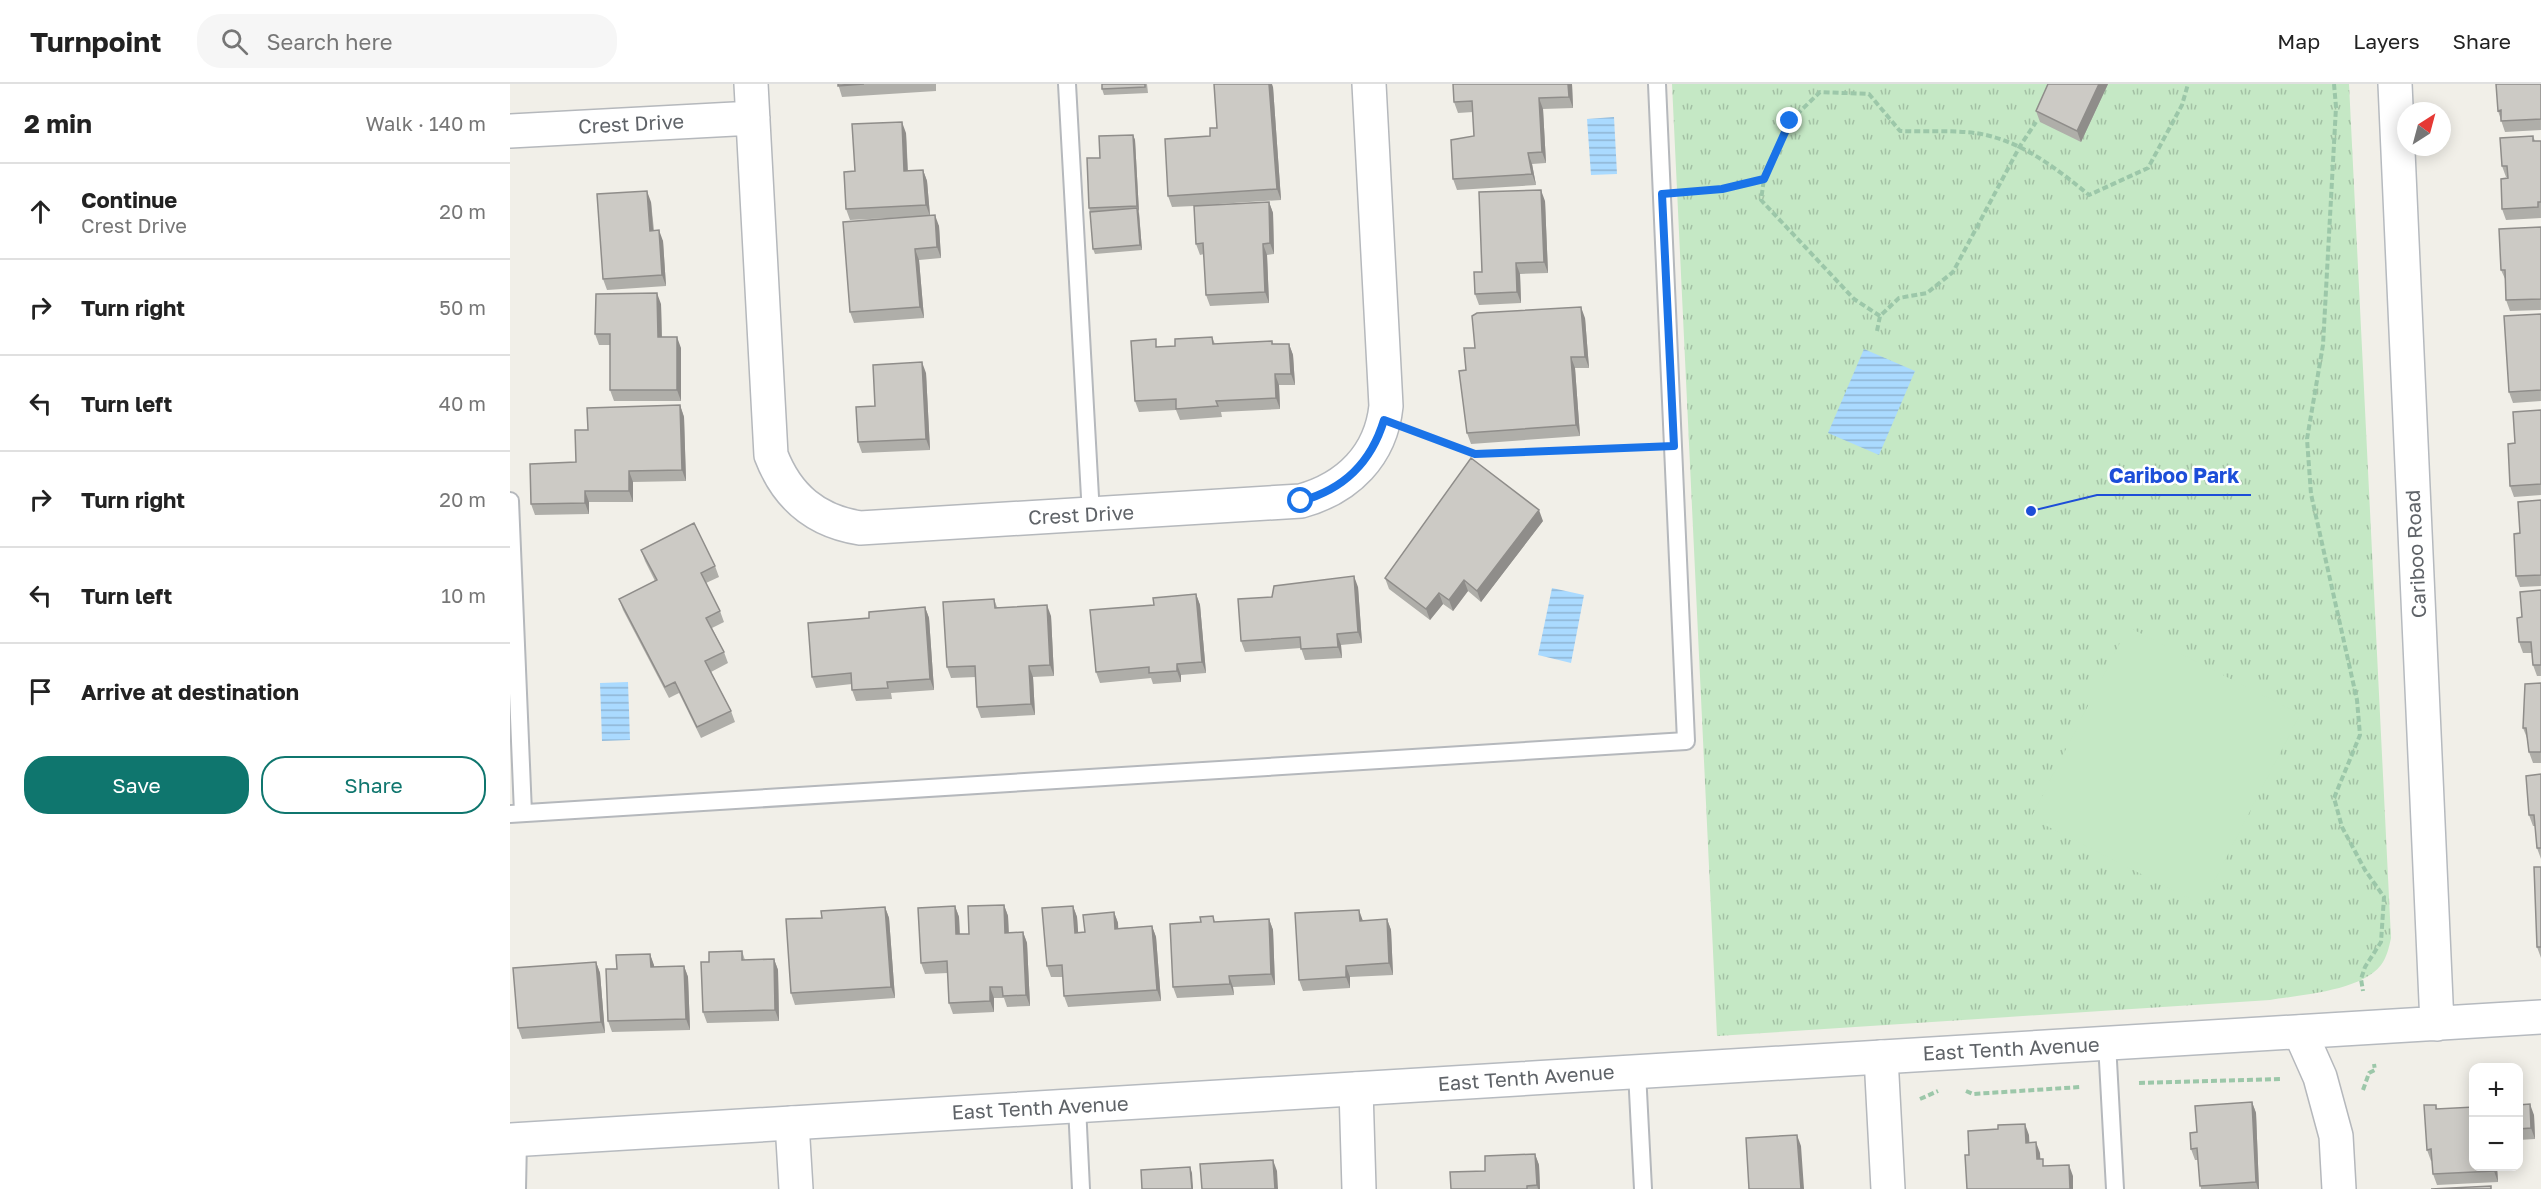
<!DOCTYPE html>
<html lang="en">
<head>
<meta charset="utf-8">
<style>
  :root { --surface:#fff; --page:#f6f6f6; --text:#222; --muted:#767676; --line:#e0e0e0; --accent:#0f766e }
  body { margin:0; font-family:"Golos Text",sans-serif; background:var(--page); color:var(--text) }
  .controls { position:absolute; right:18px; bottom:18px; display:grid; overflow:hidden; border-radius:12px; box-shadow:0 3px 15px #0003 }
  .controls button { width:54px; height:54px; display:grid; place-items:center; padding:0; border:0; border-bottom:2px solid var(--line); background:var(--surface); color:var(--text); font:30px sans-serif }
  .compass { position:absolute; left:1887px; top:18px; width:54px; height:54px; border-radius:50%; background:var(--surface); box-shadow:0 3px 15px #0003; rotate:36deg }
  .stop { position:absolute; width:18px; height:18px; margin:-14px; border:4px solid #1a73e8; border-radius:50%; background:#fff }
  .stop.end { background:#1a73e8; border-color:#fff; box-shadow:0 2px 6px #0008 }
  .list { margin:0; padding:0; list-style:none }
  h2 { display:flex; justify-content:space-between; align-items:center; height:78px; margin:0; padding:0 24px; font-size:26px }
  h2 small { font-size:20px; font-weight:400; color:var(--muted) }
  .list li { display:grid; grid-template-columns:39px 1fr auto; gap:18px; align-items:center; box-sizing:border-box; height:96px; padding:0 24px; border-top:2px solid var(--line) }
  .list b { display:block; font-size:22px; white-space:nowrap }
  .list p { margin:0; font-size:20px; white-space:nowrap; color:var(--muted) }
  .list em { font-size:20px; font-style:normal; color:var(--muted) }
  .actions { display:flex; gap:12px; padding:18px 24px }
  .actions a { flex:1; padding:14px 0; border:2px solid var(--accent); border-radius:24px; text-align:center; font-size:21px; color:var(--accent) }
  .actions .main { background:var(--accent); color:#fff }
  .icon { flex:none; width:33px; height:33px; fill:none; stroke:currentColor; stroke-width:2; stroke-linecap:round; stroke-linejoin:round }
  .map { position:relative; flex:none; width:2031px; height:1105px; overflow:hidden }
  header { display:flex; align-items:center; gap:36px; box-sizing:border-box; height:84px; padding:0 30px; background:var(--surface); border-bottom:2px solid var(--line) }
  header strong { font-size:28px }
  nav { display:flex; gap:33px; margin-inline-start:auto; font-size:21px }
  .search { width:420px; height:54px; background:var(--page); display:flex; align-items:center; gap:15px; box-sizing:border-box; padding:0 21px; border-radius:24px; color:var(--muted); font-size:22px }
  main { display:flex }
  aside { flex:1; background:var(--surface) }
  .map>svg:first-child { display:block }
  .park { fill:url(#park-tufts) }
  .pitch { fill:#c5e8c5 }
  .water { fill:url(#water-rules) }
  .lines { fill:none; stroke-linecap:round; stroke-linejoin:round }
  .lane-casing { stroke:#b5b8bc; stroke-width:20 }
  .street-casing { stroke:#b5b8bc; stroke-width:36 }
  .secondary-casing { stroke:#b6babf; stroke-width:36 }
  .path { stroke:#9cc7a9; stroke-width:4; stroke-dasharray:6 3; stroke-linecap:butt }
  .lane { stroke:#fff; stroke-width:16 }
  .street { stroke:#fff; stroke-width:33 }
  .secondary { stroke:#fff; stroke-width:33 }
  .wall { fill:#afaea9 }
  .shaded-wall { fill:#8f8d8a }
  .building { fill:#cccac5; stroke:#8f8d8a; stroke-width:1.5 }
  .route { stroke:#1a73e8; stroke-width:8 }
  .labels { text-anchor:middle; stroke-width:5; stroke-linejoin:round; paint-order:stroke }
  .street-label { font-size:20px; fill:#5f6368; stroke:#fff }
  .leader { fill:none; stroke:#1d4ed8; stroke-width:2 }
  .callout-dot { fill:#1d4ed8; stroke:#fff; stroke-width:2 }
  .callout-label { font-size:21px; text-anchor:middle; font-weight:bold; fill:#1d4ed8; stroke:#fff; stroke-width:5; stroke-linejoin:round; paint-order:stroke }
</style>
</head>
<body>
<header>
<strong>Turnpoint</strong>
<div class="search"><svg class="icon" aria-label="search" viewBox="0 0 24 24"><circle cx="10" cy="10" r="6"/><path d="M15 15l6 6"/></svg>Search here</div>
<nav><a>Map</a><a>Layers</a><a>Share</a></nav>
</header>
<main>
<aside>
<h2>2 min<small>Walk · 140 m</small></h2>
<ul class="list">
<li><svg class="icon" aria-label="ahead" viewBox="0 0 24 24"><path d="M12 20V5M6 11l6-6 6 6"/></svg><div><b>Continue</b><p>Crest Drive</p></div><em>20 m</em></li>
<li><svg class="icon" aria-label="right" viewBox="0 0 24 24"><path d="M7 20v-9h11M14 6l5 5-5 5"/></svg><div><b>Turn right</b></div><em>50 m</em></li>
<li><svg class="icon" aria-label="left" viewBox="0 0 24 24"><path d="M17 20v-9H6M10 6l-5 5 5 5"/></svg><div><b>Turn left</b></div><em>40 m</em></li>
<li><svg class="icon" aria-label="right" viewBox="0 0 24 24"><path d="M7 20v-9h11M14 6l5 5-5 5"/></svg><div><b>Turn right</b></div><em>20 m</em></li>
<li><svg class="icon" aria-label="left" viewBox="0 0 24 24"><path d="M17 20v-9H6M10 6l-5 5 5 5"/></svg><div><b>Turn left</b></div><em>10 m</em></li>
<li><svg class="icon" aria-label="arrive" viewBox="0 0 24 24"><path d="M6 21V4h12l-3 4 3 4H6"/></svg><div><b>Arrive at destination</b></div></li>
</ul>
<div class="actions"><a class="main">Save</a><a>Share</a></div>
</aside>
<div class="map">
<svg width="2031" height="1105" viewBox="0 0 2031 1105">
  <defs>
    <pattern id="park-tufts" width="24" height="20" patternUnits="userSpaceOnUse" patternTransform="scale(1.5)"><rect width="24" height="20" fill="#c5e8c5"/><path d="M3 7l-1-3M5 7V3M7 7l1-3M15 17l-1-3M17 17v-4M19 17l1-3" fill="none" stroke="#a3c0a4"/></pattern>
    <pattern id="water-rules" width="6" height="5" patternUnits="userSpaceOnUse" patternTransform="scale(1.5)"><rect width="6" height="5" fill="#aadaff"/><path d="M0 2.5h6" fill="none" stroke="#8eb4d2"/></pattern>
  </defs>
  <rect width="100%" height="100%" fill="#f1efe8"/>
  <!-- park -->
  <path class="park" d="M1162,0H1839L1881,854C1879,863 1877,873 1871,881C1851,907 1790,911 1760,916L1207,952Z"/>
  <!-- pitch -->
  <path class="pitch" d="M1618,543L1790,630L1692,821L1521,734Z"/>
  <!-- water -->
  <path class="water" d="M1104,33L1107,90L1081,91L1077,35Z
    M1354,265L1405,287L1369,371L1318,349Z
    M1042,504L1074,511L1061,579L1028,571Z
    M118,598L120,656L92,657L90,599Z"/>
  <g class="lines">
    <!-- lane casing -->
    <g class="lane-casing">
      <path id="lane" d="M557,0L581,431
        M0,417L13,729
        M0,730L1176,657L1147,0
        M1597,959L1605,1105
        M1127,988L1133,1105
        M567,1022L571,1105
        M7,1105L8,1056"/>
    </g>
    <!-- street casing -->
    <g class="street-casing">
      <path id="street" d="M241,0L261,371C277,413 306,437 350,444L791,417C838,404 871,371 876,322L859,0
        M0,47L243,34
        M1790,948L1810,993L1826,1052L1829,1105
        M1371,973L1378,1105
        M846,1005L849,1105
        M282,1039L286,1105"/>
    </g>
    <!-- secondary casing -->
    <g class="secondary-casing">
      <path id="secondary" d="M1885,0L1927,940
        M0,1056L2031,933"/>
    </g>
    <!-- path -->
    <path class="path" d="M1824,0L1826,23L1813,261L1797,355L1801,410L1847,616L1850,651L1824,714L1832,743L1855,786L1874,813L1871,858L1855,883L1851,895L1853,907
      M1181,107L1212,105L1254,95
      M1370,232L1344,215L1251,116L1254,95L1280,37L1310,8L1359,10L1390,47C1415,48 1441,46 1465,49C1509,55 1546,84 1579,111L1638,84L1672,21L1678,0
      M1367,247L1370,232L1389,214L1417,209L1443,188L1510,62L1526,38
      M908,349L965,370L1134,363
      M1629,999L1771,995
      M1853,1006L1859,989L1865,986L1864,980
      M1456,1007L1463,1010L1570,1003
      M1410,1015L1428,1007"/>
    <!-- lane -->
    <use href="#lane" class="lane"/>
    <!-- street -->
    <use href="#street" class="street"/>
    <!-- secondary -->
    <use href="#secondary" class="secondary"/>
  </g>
  <!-- wall -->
  <path class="wall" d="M328,0H426V7L332,13Z
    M637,0L638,9L594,11L592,5Z
    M1062,0L1063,24L1033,25L1036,79L1022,80L1026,101L947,106L943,95L964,52L963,28L948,29L944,18Z
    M1538,0H1598L1571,58L1530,38L1526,27Z
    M2031,0V46L1995,48L1988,27Z
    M763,3L771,116L693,121L759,118L763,129L764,170L757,171L759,219L700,222L696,211L694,170L690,171L686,160L684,122L662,123L658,112L700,52L707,44Z
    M396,49L398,86H413L417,97L420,131L429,142L431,174L409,176L414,234L344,239L340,228L400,133L340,136L336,125L345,87Z
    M623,51L625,56L629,128L632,166L585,170L583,165L580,128L579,124L590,74Z
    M2023,52L2025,57H2031V134L1996,136L1992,125L1997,93H1996L1992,82Z
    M1035,117L1038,189L1010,190L1011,219L969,221L965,210L972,188Z
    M141,118L144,146L153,157L156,202L97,206L93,195Z
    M2031,143V226L2000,227L1996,216V197L1991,186Z
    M151,220L152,253L171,264V317H104L100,306V261H89L85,250Z
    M2031,230V317L2003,319L1999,308Z
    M1075,234L1079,284H1065L1070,352L961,360L957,349L965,264Z
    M702,253L705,260L762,257L763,260H779L783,271L785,301H769L770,325L711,328L712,333L670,336L666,326L629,328L625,317L649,263L665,262Z
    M416,289L420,366L352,369L348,358L365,322Z
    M170,321L174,333L176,397L123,398V418H79V430L25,431L21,420L66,378L78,346Z
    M2031,326V411L2004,413L2000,402L2005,359Z
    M2031,416V502L2010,503L2006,492L2010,449Z
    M1033,437L971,518L958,507L943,527L933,520L920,536L879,505L875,494Z
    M131,466L205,482L209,493L196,499L210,527L214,538L202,544L214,568L218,579L201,588L221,627L225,638L191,654L169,609L159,614L113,526L109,515L145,497L135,477Z
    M848,503L852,559L831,561L832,574L795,576L791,564L735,568L731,557L762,513Z
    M2031,506V592H2027L2023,581L2022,569H2013L2009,558L2012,533Z
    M686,510L690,521L696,589L671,591V598L643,600L641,594L590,599L586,588L644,521Z
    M484,515L487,523L541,532L544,592L523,593L525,631L471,634L467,623L466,593L441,594L437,583Z
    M415,523L419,534L424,606L381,609L382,615L346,617L342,606V600L306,604L302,593L359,534Z
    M2031,599V679H2023L2019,668L2017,654L2013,644Z
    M2031,690V775L2027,764L2025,742H2023L2019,731Z
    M2031,783V874L2027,863Z
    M494,821L498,832L499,849L513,848L517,859L520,922L497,923L494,914H484V928L443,930L439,919L438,889L415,890L411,879L445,822L449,833L450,850H459Z
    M563,822L567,833L568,849L575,848L604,828L608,839V844L642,842L646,853L651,917L558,923L554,912L553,893H541L537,882Z
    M375,823L379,834L385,914L285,921L281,909L312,834Z
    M703,832L705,838L759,835L763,846L765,901L723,903L724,911L667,914L663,903L691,838Z
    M877,835L881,846L883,891L840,893V904L793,907L789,896L853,837Z
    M232,867L235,876L264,875L268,886L269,937L197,939L193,928L199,878Z
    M140,870L144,883L174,882L178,893L180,946L102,948L98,937L107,885Z
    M86,878L90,889L95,949L12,955L8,944Z
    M1742,1018L1746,1029L1749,1105H1691L1688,1076H1685L1681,1065L1687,1048Z
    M1926,1021L1927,1025L1987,1083L1988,1098L1927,1101L1923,1090L1922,1077H1921L1917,1066Z
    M2008,1021L2024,1031L2025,1055L2008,1056Z
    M1025,1070L1029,1081L1030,1105H941L975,1087Z"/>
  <!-- shaded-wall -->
  <path class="shaded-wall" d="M759,0H762L763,3L771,116L767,105Z
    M1058,0H1062L1063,24L1059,13Z
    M1589,0H1598L1571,58L1567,47Z
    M1029,14L1033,25L1036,79L1032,68Z
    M392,38L396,49L398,98L394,87Z
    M623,51L625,56L629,128L627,122Z
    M1018,69L1022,80L1026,101L1022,90Z
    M413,86L417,97L420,132L416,121Z
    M1031,106L1035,117L1038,189L1034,178Z
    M137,107L141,118L144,158L140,147Z
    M759,118L763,129L764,170L760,159Z
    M627,124L629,130L632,166L630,161Z
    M425,131L429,142L431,174L427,163Z
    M149,146L153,157L156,202L152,191Z
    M753,160L757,171L759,219L755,208Z
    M405,165L409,176L414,234L410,223Z
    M1006,179L1010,190L1011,219L1007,208Z
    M147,209L151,220L152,264L148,253Z
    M1071,223L1075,234L1079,284L1075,273Z
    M167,253L171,264V317L167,306Z
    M779,260L783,271L785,301L781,290Z
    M1061,273L1065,284L1070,352L1066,341Z
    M412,278L416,289L420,366L416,355Z
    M765,290L769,301L770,325L766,314Z
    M170,321L174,333L176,397L172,386Z
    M119,387L123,398V418L119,407Z
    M75,407L79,418V430L75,419Z
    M1029,426L1033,437L971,518L967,507Z
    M844,492L848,503L852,559L848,548Z
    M954,496L958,507L943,527L939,516Z
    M929,509L933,520L920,536L916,525Z
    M686,510L690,521L696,589L692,578Z
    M537,521L541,532L544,592L540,581Z
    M415,523L419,534L424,606L420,595Z
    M827,550L831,561L832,574L828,563Z
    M667,580L671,591V598L667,587Z
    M519,582L523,593L525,631L521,620Z
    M494,821L498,832L499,860L495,849Z
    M445,822L449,833L450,861L446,850Z
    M563,822L567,833L569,860L565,849Z
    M375,823L379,834L385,914L381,903Z
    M849,826L853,837H850Z
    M604,828L608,839L609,856L605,845Z
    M759,835L763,846L765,901L761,890Z
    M877,835L881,846L883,891L879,879Z
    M642,842L646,853L651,917L647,906Z
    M513,848L517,859L520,922L516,911Z
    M140,870L144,881L145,894L141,883Z
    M264,875L268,886L269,937L265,926Z
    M86,878L90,889L95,949L91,938Z
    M174,882L178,893L180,946L176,935Z
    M836,882L840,893V904L836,893Z
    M719,892L723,903L724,911L720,900Z
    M480,903L484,914V928L480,917Z
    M1742,1018L1746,1029L1749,1105H1748L1746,1098Z
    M2020,1020L2024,1031L2025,1055L2021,1044Z
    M1515,1040L1519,1051L1520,1070L1516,1059Z
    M1287,1051L1291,1062L1294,1105H1291Z
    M1526,1058L1530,1069L1531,1086L1527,1075Z
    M1025,1070L1029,1081L1030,1105H1028L1027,1101Z
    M763,1076L767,1087L768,1105H765Z
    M1559,1081L1563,1092V1105H1560Z
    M680,1083L682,1089L683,1105H682Z
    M1984,1083H1987L1988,1098L1984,1087Z"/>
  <!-- building -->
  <path class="building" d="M328,0H354L328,2Z
    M592,0H635V3L592,5Z
    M704,0H759L767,105L658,112L655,55L700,52V44H707Z
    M943,0H1058L1059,13L1029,14L1032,68L1018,69L1022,90L943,95L941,56L964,52L962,17L944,18Z
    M1538,0H1589L1567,47L1526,27Z
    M1986,0H2031V35L1991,37V26L1988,27Z
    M392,38L394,87L413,86L416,121L336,125L334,88L345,87L342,40Z
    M623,51L627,122L579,124L577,74H590L589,52Z
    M2023,52V57H2031V118H2028V123L1992,125L1991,95L1998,94L1997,82H1992L1990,54Z
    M1031,106L1034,178L1006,179L1007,208L965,210L964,188H972L969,108Z
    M137,107L140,147L149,146L152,191L93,195L87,110Z
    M759,118L760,159L753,160L755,208L696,211L693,159L686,160L684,122Z
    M627,124L630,161L583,165L580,128Z
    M425,131L427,163L405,165L410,223L340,228L333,138Z
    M2031,143V215L1996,216L1995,186H1991L1989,145Z
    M147,209L148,253H167V306H100V250H85L86,210Z
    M1071,223L1075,273H1061L1066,341L957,349L949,287L956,286L954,264H965L962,232L967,229Z
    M2031,230V306L1999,308L1994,232Z
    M702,253L703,260L762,257V260H779L781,290H765L766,314L706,317L708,322L666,325V315L625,317L621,257L646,255V263L665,262V255Z
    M412,278L416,355L348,358L346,323L365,322L363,281Z
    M170,321L172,386L119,387V407H75V419L21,420L20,380L66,378L65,346H78L77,324Z
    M2031,326V400L2000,402L1998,360L2005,359L2003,328Z
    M961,374L1029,426L967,507L954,496L939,516L929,509L916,525L875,494Z
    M2031,416V491L2006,492L2004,450L2010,449L2008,418Z
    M184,439L205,482L191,489L210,527L196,534L214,568L195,577L221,627L187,643L165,598L155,603L109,515L147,496L131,466Z
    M844,492L848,548L827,550L828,563L791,565L790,553L731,557L728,515L762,513L764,502Z
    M2031,506V581H2023L2021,558H2009L2007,534L2012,533L2010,508Z
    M686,510L692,578L667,580V587L639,589V583L586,588L580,526L644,521L643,514Z
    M484,515L485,524L537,521L540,581L519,582L521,620L467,623L465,582L437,583L433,518Z
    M415,523L420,595L377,598L378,604L342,606L341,589L302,593L298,539L359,534V528Z
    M2031,599V668H2019L2016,644H2013L2015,600Z
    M2031,690V764H2027L2024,731H2019L2016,692Z
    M2024,783H2031V863H2027Z
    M494,821L495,849L513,848L516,911L493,912L492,903H480V917L439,919L437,877L411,879L408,824L445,822L446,850H459L458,822Z
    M563,822L565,849L575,848L573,831L604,828L605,845L642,842L647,906L554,912L552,881L537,882L532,824Z
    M375,823L381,903L281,909L276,835L312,834L311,827Z
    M849,826L850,837L877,835L879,879L836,882V893L789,896L785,829Z
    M703,832L704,838L759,835L761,890L719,892L720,900L663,903L660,840L691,838L690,833Z
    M232,867V876L264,875L265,926L193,928L191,878H199V868Z
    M140,870L141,883L174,882L176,935L98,937L96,885H107L106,871Z
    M86,878L91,938L8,944L3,884Z
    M1742,1018L1746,1098L1690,1102L1687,1064L1681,1065L1680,1049L1687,1048L1685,1022Z
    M2020,1020L2021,1044L2008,1045V1021Z
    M1914,1021H1926V1025L1964,1023V1083H1984V1087L1923,1090L1921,1065L1917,1066Z
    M1515,1040L1516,1059L1526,1058L1527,1075H1533V1082L1559,1081L1560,1105H1457L1455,1071H1459L1458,1047L1488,1045V1041Z
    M1287,1051L1291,1105H1239L1236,1054Z
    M1025,1070L1027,1101L1017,1102V1105H941L940,1088L975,1087V1072Z
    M763,1076L765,1105H692L690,1080Z
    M680,1083L682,1105H632L631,1086Z
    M1981,1102V1105H1921Z"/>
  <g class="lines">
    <!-- route -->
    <path class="route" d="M791,417C834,405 861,379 874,336L965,370L1164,362L1152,110L1212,105L1254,95L1280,37"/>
  </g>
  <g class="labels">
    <!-- street labels -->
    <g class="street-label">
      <text transform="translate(121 40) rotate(-3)" y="7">Crest Drive</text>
      <text transform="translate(571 431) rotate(-3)" y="7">Crest Drive</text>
      <text transform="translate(1906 470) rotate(-93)" y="7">Cariboo Road</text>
      <text transform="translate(1501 965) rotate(-3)" y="7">East Tenth Avenue</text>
      <text transform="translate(1016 994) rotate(-4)" y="7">East Tenth Avenue</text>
      <text transform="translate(530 1024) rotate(-3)" y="7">East Tenth Avenue</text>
    </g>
  </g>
  <!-- callouts -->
  <path class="leader" d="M1521 427L1587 411H1741"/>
  <circle class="callout-dot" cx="1521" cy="427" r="6"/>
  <g class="callout-label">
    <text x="1664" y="399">Cariboo Park</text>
  </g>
</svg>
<div class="controls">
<button>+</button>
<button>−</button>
</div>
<svg class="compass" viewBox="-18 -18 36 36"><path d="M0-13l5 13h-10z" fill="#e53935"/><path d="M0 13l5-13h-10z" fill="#767676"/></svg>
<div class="stop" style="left:791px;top:417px"></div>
<div class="stop end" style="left:1280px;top:37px"></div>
</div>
</main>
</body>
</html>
